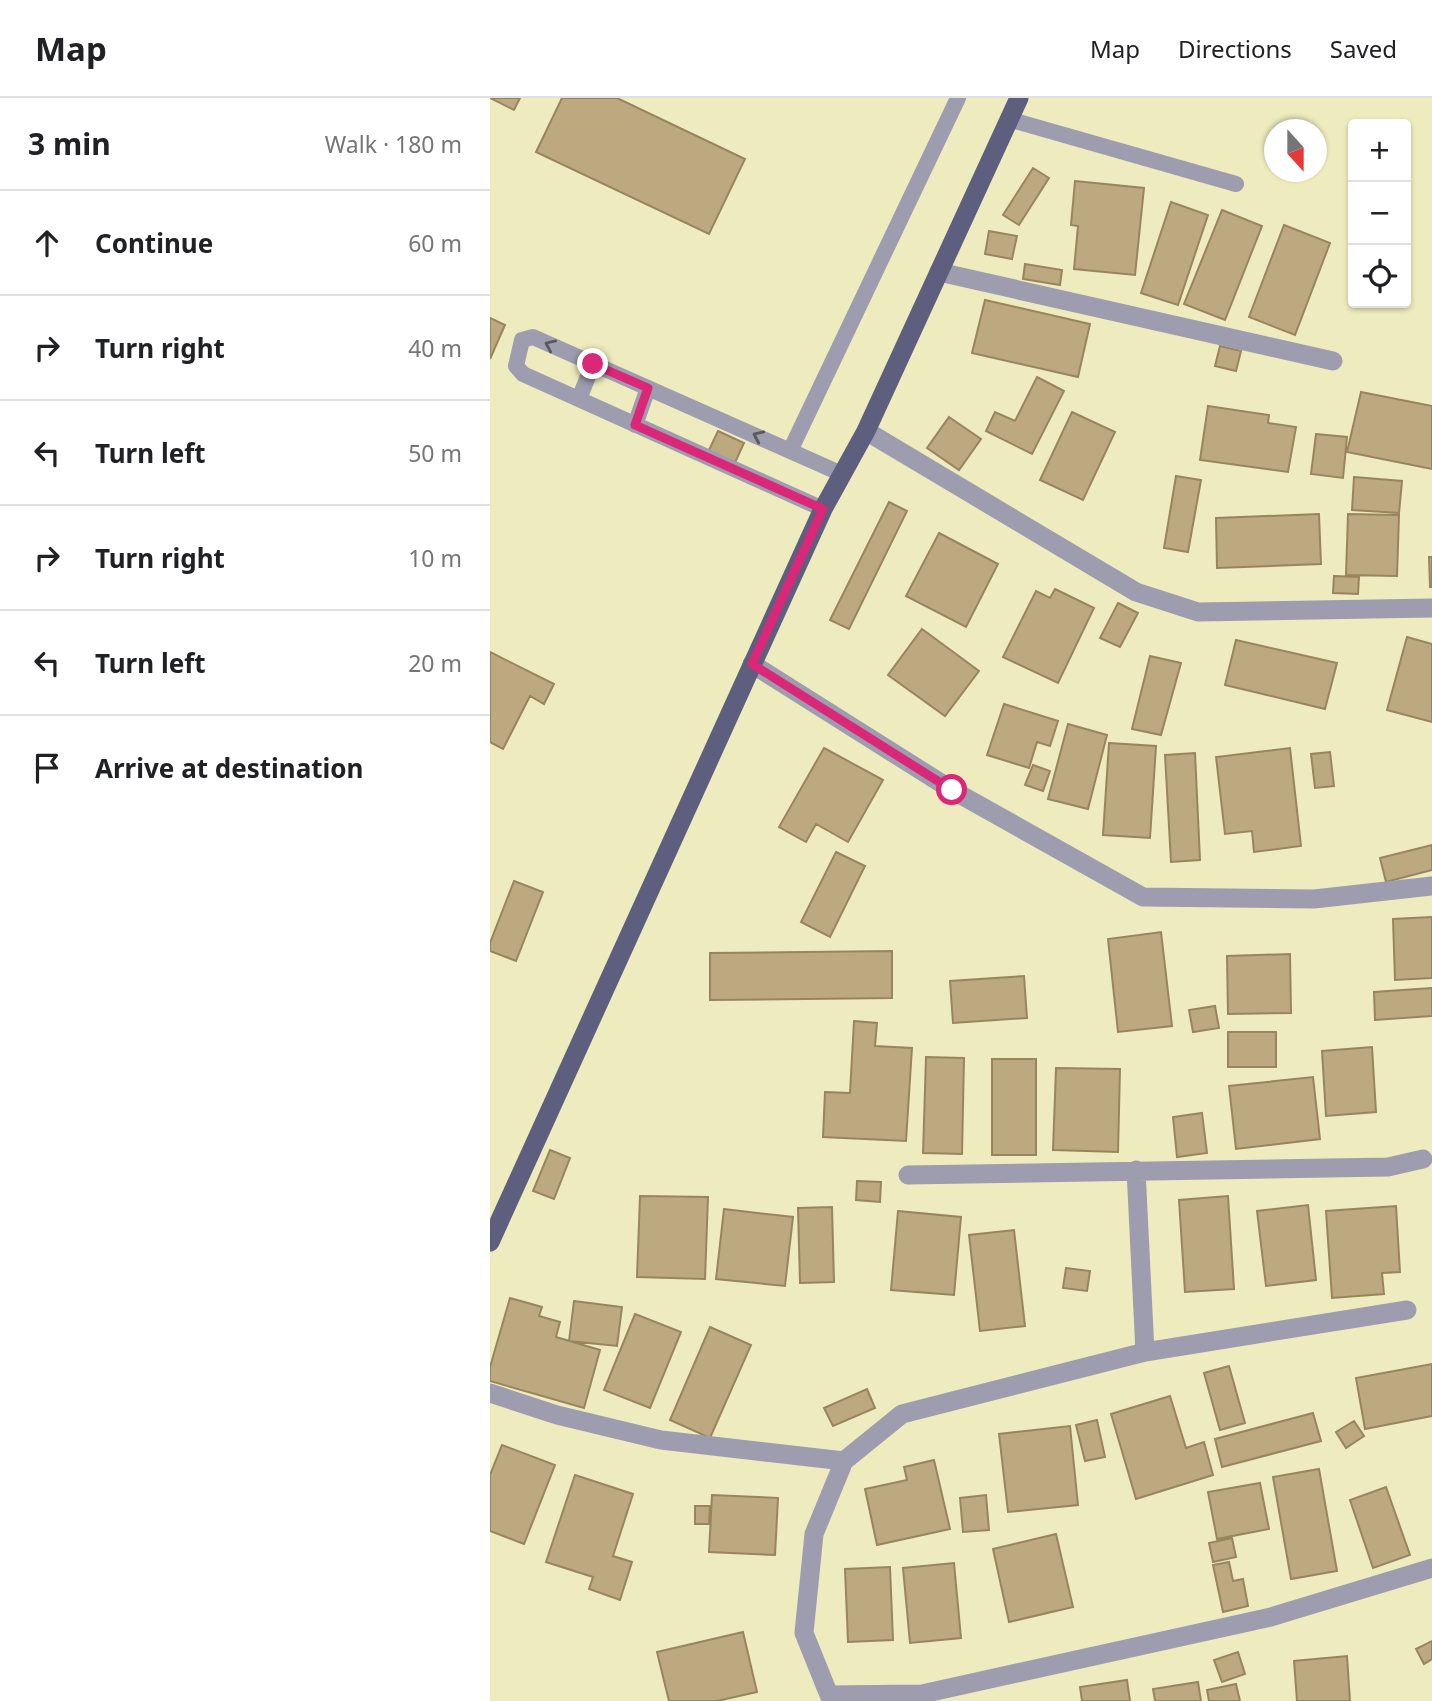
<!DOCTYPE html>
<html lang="en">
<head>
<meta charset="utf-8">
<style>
  :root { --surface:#fff; --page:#f2f2f2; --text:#202124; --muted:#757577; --line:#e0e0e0 }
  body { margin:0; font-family:"Noto Sans",sans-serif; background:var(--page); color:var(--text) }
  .controls { position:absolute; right:21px; top:21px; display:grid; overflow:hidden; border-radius:7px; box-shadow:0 2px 5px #0004 }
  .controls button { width:63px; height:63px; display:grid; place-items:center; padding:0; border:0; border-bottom:2px solid var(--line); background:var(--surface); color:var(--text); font:35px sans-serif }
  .compass { position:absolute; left:774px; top:21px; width:63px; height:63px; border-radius:50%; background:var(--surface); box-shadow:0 2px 5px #0004; rotate:159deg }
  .stop { position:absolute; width:21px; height:21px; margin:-16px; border:5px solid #db2777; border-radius:50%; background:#fff }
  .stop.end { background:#db2777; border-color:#fff; box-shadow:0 2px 7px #0008 }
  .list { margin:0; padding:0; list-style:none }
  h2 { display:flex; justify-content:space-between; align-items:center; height:91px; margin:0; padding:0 28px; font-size:30px }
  h2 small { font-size:23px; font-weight:400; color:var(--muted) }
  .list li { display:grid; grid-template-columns:46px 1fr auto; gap:21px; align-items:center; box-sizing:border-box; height:105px; padding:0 28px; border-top:2px solid var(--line) }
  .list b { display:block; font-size:26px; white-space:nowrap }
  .list em { font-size:23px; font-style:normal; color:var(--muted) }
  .icon { flex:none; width:38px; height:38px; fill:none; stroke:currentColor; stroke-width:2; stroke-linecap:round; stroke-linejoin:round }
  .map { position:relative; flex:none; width:942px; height:1603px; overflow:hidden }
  header { display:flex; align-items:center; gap:42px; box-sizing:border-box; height:98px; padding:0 35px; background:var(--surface); border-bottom:2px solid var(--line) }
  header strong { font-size:33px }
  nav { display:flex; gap:38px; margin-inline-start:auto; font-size:24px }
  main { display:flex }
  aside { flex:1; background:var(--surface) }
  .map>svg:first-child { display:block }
  .building { fill:#bca980; stroke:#98855e; stroke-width:2 }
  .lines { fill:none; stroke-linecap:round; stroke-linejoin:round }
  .service { stroke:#9d9daf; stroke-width:16 }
  .minor { stroke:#9d9daf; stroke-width:19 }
  .primary { stroke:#5e5e7e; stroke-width:19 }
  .oneway { stroke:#5a595a }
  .route { stroke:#db2777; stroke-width:9 }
</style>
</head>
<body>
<header>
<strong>Map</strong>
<nav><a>Map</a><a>Directions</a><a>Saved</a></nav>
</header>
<main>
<aside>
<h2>3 min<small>Walk · 180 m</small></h2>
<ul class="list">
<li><svg class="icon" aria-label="ahead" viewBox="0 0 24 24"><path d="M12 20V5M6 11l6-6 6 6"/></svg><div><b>Continue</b></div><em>60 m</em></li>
<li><svg class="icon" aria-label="right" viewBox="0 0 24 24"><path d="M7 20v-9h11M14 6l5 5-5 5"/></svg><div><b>Turn right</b></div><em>40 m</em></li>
<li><svg class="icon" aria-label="left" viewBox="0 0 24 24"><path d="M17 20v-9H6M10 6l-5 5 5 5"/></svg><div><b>Turn left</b></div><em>50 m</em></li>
<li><svg class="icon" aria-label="right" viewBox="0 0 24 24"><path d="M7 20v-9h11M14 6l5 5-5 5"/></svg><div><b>Turn right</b></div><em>10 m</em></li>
<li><svg class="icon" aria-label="left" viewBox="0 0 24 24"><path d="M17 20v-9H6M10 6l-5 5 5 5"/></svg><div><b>Turn left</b></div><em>20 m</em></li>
<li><svg class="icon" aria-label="arrive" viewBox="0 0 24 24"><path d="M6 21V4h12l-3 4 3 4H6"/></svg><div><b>Arrive at destination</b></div></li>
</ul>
</aside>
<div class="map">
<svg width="942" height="1603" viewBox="0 0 942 1603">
  <rect width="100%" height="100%" fill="#eeecbe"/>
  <!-- building -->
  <path class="building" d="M0,0H30L24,12Z
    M72,0H127L255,61L219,136L46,54Z
    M543,70L559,80L529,127L513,117Z
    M585,83L654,90L645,177L584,171L588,128L581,127Z
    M681,104L718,117L688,207L651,195Z
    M732,112L772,128L735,222L694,206Z
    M794,127L840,145L805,237L759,219Z
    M499,133L527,138L522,161L495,156Z
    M535,166L572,172L570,187L533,181Z
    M495,202L600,226L588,279L482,255Z
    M0,220L15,227L0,261Z
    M730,248L751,253L746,273L725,268Z
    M547,279L574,293L542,356L496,333L505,314L525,323Z
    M871,294L942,308V371L857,354Z
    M718,308L779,317L778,325L806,329L798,374L710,362Z
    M582,314L625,334L593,402L550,382Z
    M459,319L491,341L469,372L437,350Z
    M228,333L254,345L244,367L218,354Z
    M826,336L857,339L853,380L821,376Z
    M686,378L711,382L698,454L674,450Z
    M864,379L912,383L909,415L862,412Z
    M399,404L417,413L359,531L340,522Z
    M829,416L831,466L727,470L726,420Z
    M858,416L909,417L907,478L856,477Z
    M449,435L508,466L476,529L416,498Z
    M939,459H942V489H940Z
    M844,478L869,479L868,496L843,495Z
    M565,491L604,510L568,585L513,559L546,493L560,500Z
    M628,505L648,515L630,549L610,540Z
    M432,531L489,573L455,618L398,577Z
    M917,539L942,546V624L897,612Z
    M746,542L847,565L835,611L735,587Z
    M0,554L64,586L54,606L40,598L13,651L0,644Z
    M660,558L691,565L671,637L642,631Z
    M514,606L568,623L560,648L547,644L539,670L497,657Z
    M578,626L617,637L598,711L558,701Z
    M619,645L666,648L660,740L613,737Z
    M334,650L393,682L358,744L326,726L316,744L289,729Z
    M800,650L811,748L764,754L762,733L735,736L726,659Z
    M840,654L844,688L825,690L821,656Z
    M705,655L710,762L681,764L675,657Z
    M543,667L560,673L553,693L535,687Z
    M942,747V772L896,784L890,760Z
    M346,754L375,768L340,839L311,824Z
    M24,783L53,794L26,863L0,853V845Z
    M942,819V880L905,882L903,821Z
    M671,834L682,928L628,934L618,841Z
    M402,853V900L220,902V855Z
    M800,856L801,915L738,916L737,858Z
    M534,878L537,920L463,925L460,883Z
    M942,890V918L885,922L884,894Z
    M725,908L729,930L703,934L699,912Z
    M364,923L387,925L385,948L422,950L416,1043L333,1039L335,994L360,995Z
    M738,934H786V969H738Z
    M882,949L886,1014L836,1018L832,953Z
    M436,959L474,960L472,1056L433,1055Z
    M502,961H546V1057H502Z
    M566,970L630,971L628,1054L563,1052Z
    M823,979L830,1041L746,1051L739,988Z
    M712,1015L717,1055L687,1059L683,1019Z
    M60,1052L80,1060L64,1101L43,1093Z
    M367,1083L391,1084L390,1104L366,1102Z
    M150,1098L218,1099L215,1181L147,1179Z
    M738,1098L744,1191L695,1194L689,1102Z
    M818,1107L826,1182L776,1188L767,1113Z
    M906,1108L910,1174L892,1175L894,1196L842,1200L836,1113Z
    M342,1109L344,1184L310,1185L308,1110Z
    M234,1111L303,1119L295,1188L226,1181Z
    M408,1113L471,1119L464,1197L401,1192Z
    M524,1132L535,1228L490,1233L479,1137Z
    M576,1170L600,1173L597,1193L573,1190Z
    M20,1200L52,1209L49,1218L70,1224L66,1239L110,1252L94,1310L0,1283V1269Z
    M84,1203L132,1209L127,1248L79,1243Z
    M145,1216L191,1234L160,1310L114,1292Z
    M220,1229L261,1247L220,1340L180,1322Z
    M942,1266V1318L875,1331L866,1280Z
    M739,1268L755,1325L730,1332L714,1275Z
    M377,1291L385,1310L343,1328L334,1310Z
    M680,1298L696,1350L714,1344L723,1377L646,1401L621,1316Z
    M823,1315L831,1343L732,1369L725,1341Z
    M607,1322L615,1359L595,1363L586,1327Z
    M864,1323L874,1338L856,1350L846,1334Z
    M580,1328L588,1407L518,1414L509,1336Z
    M12,1347L65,1367L34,1446L0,1433V1377Z
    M444,1362L460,1431L387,1447L375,1391L417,1382L414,1369Z
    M829,1371L847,1473L801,1481L783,1379Z
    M85,1377L143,1396L123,1458L142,1464L130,1502L99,1491L103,1479L56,1464Z
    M770,1385L779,1431L727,1441L718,1394Z
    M896,1389L920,1457L883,1470L860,1402Z
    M222,1397L288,1400L285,1457L219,1454Z
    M496,1397L499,1432L473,1434L470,1400Z
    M205,1408H220L219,1426H205Z
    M566,1436L583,1509L519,1524L503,1451Z
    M742,1440L746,1459L723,1464L719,1445Z
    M739,1464L743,1483L753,1481L758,1508L733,1514L723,1467Z
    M464,1465L471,1540L420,1545L413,1470Z
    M400,1469L403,1542L358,1544L355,1471Z
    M253,1534L267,1594L227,1603H179L167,1554Z
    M942,1543V1561L934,1566L926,1551Z
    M748,1554L755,1576L732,1584L724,1562Z
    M857,1558L860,1603H807L804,1563Z
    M637,1582L640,1603H592L590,1589Z
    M708,1584L711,1603H665L663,1591Z
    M746,1586L750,1603H719L717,1592Z"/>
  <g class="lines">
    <!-- service -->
    <path class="service" d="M518,21L746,86
      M89,301L103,266
      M145,327L158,290
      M300,353L468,0
      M333,411L33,276L26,268L32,242L43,239L352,376"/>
    <!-- minor -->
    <path class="minor" d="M449,174L843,263
      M376,333L646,494L708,514L942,510
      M262,566L462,692L653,799L824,801L942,788
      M646,1072L655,1254
      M418,1077L898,1069L933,1061
      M917,1212L655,1254L412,1316L354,1363L324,1436L314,1535L339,1597L432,1596L781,1519L942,1470
      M0,1295L67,1317L171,1342L354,1363"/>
    <!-- primary -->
    <path class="primary" d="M0,1144L333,411L376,333L529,0"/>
  </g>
  <!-- one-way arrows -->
  <defs><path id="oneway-chevron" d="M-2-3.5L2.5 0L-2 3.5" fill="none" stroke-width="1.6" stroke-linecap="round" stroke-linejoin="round" transform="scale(1.75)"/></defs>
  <g class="oneway">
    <use href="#oneway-chevron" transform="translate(60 247) rotate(-156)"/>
    <use href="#oneway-chevron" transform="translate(268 338) rotate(-156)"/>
  </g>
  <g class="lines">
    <!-- route -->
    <path class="route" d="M103,266L158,290L145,327L333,411L262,566L462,692"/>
  </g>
</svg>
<div class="controls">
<button>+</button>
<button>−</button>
<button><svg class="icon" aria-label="locate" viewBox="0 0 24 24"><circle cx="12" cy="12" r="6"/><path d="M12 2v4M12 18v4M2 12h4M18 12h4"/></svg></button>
</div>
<svg class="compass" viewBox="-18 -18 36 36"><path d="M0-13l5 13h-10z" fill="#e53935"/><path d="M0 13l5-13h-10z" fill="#757577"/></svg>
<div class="stop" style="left:462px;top:692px"></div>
<div class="stop end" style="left:103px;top:266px"></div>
</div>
</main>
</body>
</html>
